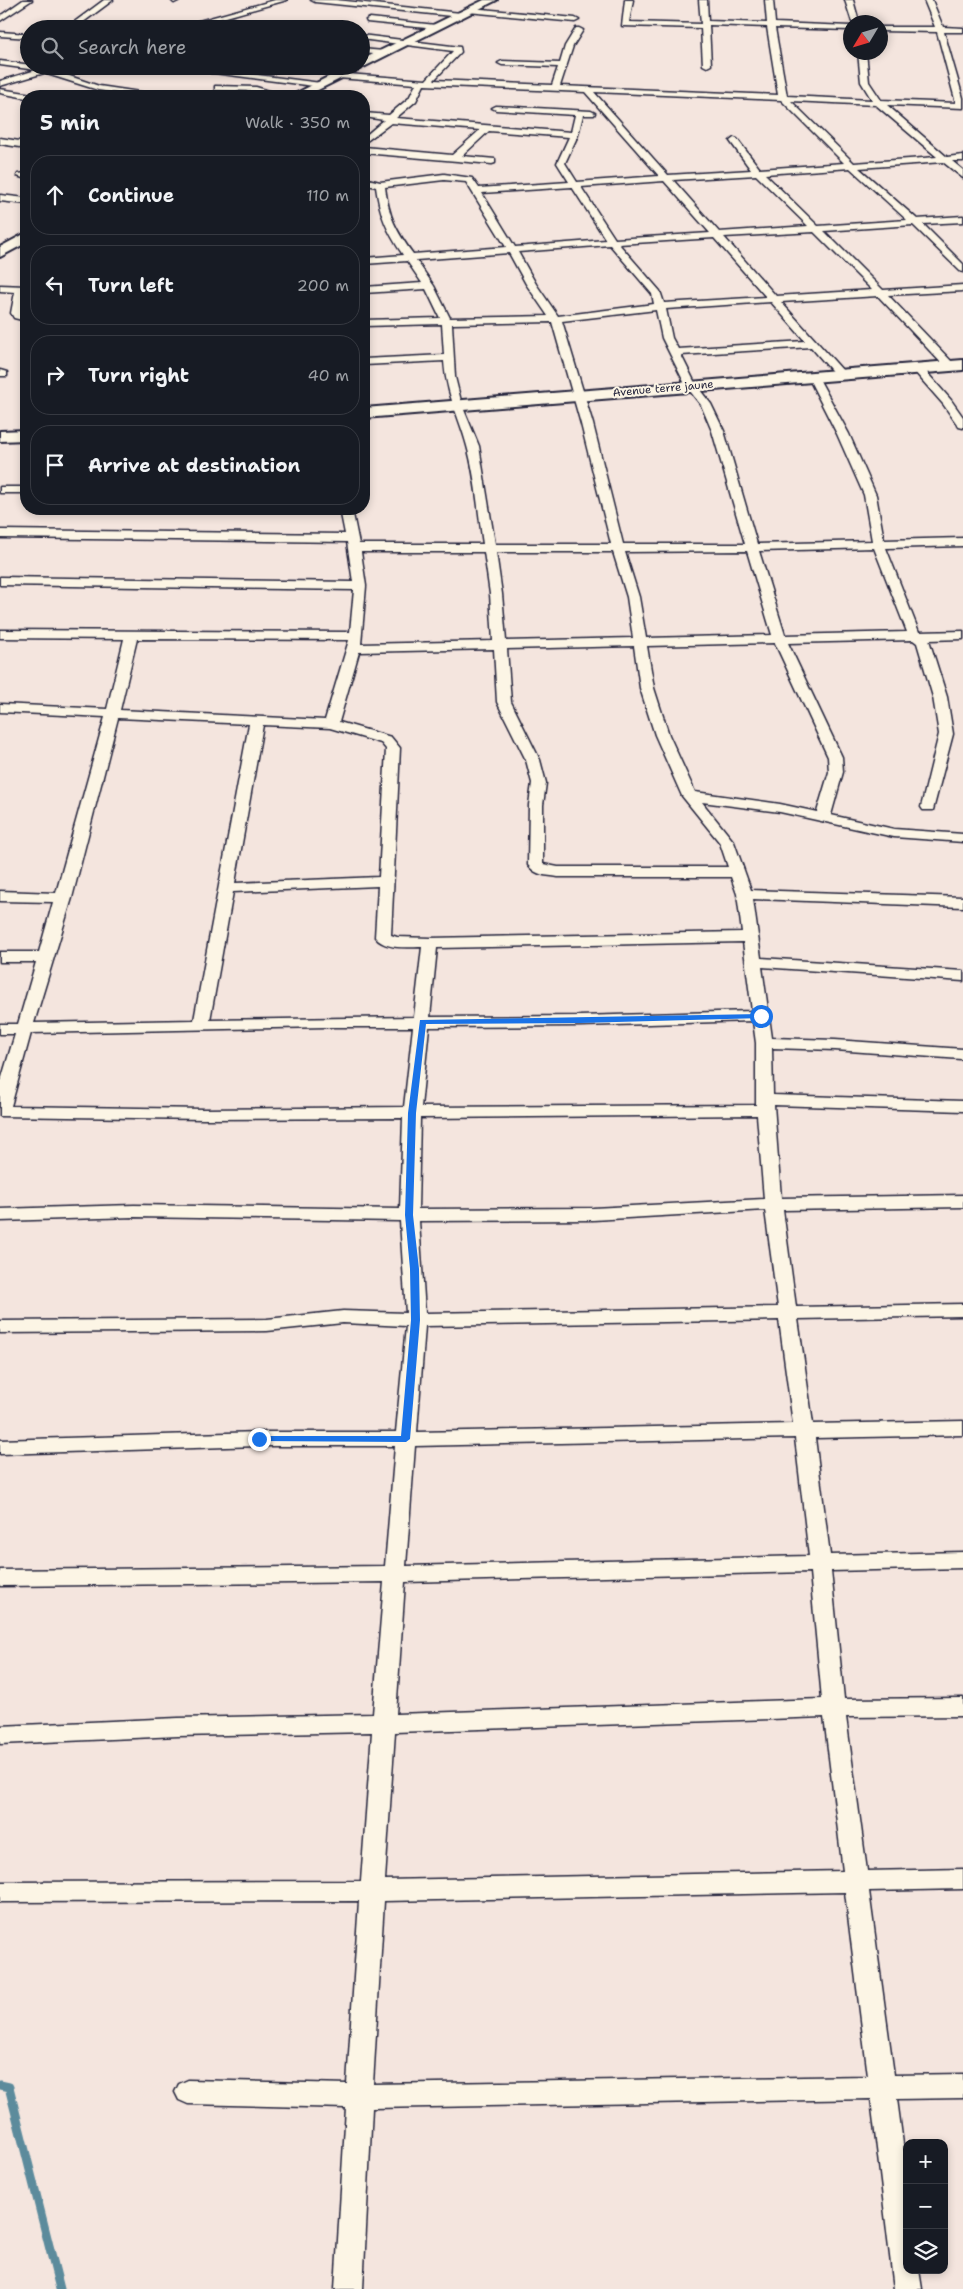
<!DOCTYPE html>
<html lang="en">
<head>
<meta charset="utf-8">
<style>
  :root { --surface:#171b24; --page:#20242c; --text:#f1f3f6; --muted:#9ea1a6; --line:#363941 }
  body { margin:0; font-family:"Shantell Sans",sans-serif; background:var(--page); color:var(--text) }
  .controls { position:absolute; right:15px; bottom:15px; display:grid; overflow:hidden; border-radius:10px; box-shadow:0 2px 8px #0003 }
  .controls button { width:45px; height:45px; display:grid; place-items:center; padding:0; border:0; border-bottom:1px solid var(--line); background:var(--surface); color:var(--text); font:25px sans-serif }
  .compass { position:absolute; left:843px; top:15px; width:45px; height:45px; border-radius:50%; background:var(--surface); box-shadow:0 2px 8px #0003; rotate:232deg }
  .stop { position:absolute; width:15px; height:15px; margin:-11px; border:4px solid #1a73e8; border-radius:50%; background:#fff }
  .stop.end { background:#1a73e8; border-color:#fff; box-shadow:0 1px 5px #0008 }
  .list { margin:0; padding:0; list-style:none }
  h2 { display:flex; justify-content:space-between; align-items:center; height:65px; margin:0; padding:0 20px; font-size:21px }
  h2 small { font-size:16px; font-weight:400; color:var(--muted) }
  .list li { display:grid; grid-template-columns:32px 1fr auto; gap:15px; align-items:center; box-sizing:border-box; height:80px; margin:0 10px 10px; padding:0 10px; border:1px solid var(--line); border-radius:20px }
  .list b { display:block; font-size:19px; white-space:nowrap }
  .list em { font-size:16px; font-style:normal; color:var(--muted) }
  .icon { flex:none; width:28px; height:28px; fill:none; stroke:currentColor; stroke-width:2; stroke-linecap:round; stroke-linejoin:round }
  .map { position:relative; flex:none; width:963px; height:2289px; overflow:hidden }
  .search { position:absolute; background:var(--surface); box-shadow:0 2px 8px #0003; left:20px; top:20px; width:350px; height:55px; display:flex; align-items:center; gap:12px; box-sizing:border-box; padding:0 18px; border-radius:28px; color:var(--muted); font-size:19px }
  .panel { position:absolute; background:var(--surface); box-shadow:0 2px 8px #0003; left:20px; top:90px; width:350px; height:425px; border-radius:20px }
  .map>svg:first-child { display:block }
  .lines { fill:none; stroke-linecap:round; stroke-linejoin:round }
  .stream { stroke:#5c8b9c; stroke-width:9 }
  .street-casing { stroke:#22223b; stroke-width:3 }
  .secondary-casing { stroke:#22223b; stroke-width:4 }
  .street { fill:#fcf5e5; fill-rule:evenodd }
  .secondary { fill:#fcf5e5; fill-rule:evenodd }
  .route { fill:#1a73e8 }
  .labels { text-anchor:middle; stroke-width:4; stroke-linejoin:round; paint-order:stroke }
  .far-street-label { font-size:11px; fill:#22223b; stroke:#fcf5e5 }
</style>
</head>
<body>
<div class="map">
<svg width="963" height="2289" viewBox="0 0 963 2289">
  <rect width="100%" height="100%" fill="#f4e5de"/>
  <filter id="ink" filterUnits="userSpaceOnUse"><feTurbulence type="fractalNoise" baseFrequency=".02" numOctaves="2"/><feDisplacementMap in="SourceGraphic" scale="10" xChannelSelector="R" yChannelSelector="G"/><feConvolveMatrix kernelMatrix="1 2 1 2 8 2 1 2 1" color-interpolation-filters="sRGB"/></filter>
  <g filter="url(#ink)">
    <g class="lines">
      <!-- stream -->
      <path class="stream" d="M0,2085L9,2087L60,2289"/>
      <!-- street casing -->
      <g class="street-casing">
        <path id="street" d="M23,0H32L0,21V16Z
          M104,0H113L74,29H65Z
          M171,0H180L174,3Z
          M275,0H287L219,19L280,29H257L211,22L184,29H170Z
          M311,0H336L461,13L465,15L461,17L315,2Z
          M625,0H633L629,22L701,24L699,0H707L708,21L767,23L765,0H773L775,23L850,26V30L775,28L787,96L872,100L861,82L858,52H866L869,82L881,100L956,103L937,32L880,31V27H935L924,0H932L943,27L963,28V32H944L963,98V108L887,105L947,157L963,155V161H952L963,170V178L943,162L859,168L917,219L963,216V222L923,224L963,264V272L960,271L913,225L824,231L883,290L963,285V291L888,295L954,364V368H946L878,296L781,302L844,372V376H836L811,347L681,355L696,385L711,404L724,431L757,544L872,541L864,495L837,434L808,377L813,374L818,377L849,434L876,495L884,540L963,538V546L886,548L919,632L963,631V639L929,640L947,697L953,734L933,810H923L921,807L939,734L933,697L917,643L913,640L788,643L842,757L843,772L831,815L894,829L963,834V842L894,837L780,812L702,802L734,842L751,890L963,897V907L753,899L761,958L963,971V981L762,967L772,1038L835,1040L963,1049V1059H961L835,1050L772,1048L773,1095L963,1101V1111L774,1105L781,1198L963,1195V1207L783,1210L796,1307L963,1304V1316L798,1319L813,1424L963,1421V1435L815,1438L830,1555L963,1552V1568L831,1571L844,1699L963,1698V1716L846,1717L867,1871L963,1869V1889L869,1891L894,2075L963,2074V2098L897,2099L907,2174V2270H919L922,2289H894L871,2099L372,2108L363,2289H335L346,2108L188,2104L179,2100L175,2092L179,2084L188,2080L347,2084L359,1901L0,1902V1882L361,1881L372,1732L178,1736L0,1744V1726L178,1718L373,1714L384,1582L0,1586V1570L385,1566L395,1446H259L0,1454V1440L259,1432H396L406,1326L343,1323L267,1331L0,1333V1321L267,1319L343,1311L406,1313L400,1221L134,1217L0,1221V1209L134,1205L400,1209L403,1118L204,1119L0,1116V1084L15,1034H0V1024H18L36,962H0V952H39L53,902L0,901V891L56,893L105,717L0,712V704L107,709L124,639L0,638V630L350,632L354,590L0,585V577L353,582L347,542L0,538V530L345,534L340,509H352L359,544H483C478,512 476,477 467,446C459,416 446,394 444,361L364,365V359L444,355L442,324L364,326V320L440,318L426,289L364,293V287L422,283L407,261L364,264V258L403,255C387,231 380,216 376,187L364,184V178L380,182L444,174L472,178L479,188L569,182L557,163L569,137L489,131L462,156L495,159V163L492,164L364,153V147L452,155L480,130L391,123L364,143V137L384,120L364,117V113L389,115L409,98L416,84L338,78L334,75L273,66H299L343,72L347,74L426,80L453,51L361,39V35L460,47L461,52L434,80L552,85L558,67L502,65L498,63L502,61L560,63L565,46L576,28H579L583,30L573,46L560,86L778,95L767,27L709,25L711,65L707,67L703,65L701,28L622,26ZM424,85L585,92L659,176L577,182L565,163L578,135L583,115H594L595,113L591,111L496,106L492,108L496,110L575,115L571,132L396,118L416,101ZM594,92L781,100L844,163L760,169L737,139L734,138L730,141L751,170L668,175ZM791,101L876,105L937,157L854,163ZM850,168L907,220L818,226L765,174ZM756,175L808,226L719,232L673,180ZM444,180L466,182L506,247L413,254C395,229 389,217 385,187ZM664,181L710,233L615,239L581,187ZM572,187L606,240L515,247L482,193ZM814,232L872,290L776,296L724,237ZM714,238L766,297L664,303L660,291L619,244ZM610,245L652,294L654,304L558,316L536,284L518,252ZM509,253L526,284L548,316L450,318L434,286L416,260ZM771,302L805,341L678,349L672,338L666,309ZM656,310L662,338L686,386L701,405L712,431L745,544H623L593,424L562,321ZM552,322L581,424L611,544H495L479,446L462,405L455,377L452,324ZM874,548L907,632L785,635L759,551ZM747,551L772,635L646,638L639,597L625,552ZM361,552H484L490,594L493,641L361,644L366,586ZM496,552H613L627,597L633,638L506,641L502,594ZM137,639L349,640L325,720L120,710ZM775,643L828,757L829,772L817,812L780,804L695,792L669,735L654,688L647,646ZM634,646L640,688L655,735L682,796L720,843L728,867H558L543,864V805L546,783L540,760L511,702L507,649ZM494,649L497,702L526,760L532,783L529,805L528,865C536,876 546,875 558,877H731L737,894L742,932L430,938L397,937L391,935L400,748L391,737L339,722L359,652ZM118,718L249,724L194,1020L34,1023L72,898ZM263,725L330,728L381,743L386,749L379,877L235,883ZM378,886L375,937C385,950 407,947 422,947L414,1017L210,1020L233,892ZM743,942L752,1011L580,1016L430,1017L437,948ZM753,1021L756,1043V1105L421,1107L429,1027L580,1026ZM326,1027H413L404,1107L204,1109L11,1106L31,1033ZM757,1115L764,1199L593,1208L418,1209L420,1118ZM765,1210L778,1307L425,1313L419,1221L593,1220ZM779,1320L793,1424L417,1432L425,1326ZM795,1438L809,1556L406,1566L415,1446ZM810,1572L822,1699L396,1714L405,1582ZM824,1717L843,1871L385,1880L395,1732ZM845,1892L868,2076L373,2084L384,1901Z
          M845,0H853L859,22H852Z
          M471,8L575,18L579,20L575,22L468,12V8Z
          M370,18L436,25L440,27L436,29L367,22L366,20Z
          M0,32L29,34V38L0,36Z
          M361,49L384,51L388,53L384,55L361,53Z
          M0,61L40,66L99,86L153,94L157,96H138L98,90L44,73L0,86V81L36,70L0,65Z
          M211,69L321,83L325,85L321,87L214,73H211Z
          M215,86L256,87L286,96H274L256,91L218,90H215Z
          M0,89L32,94L36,96L26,98L0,93Z
          M0,138L26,142V148L0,144Z
          M26,173V179L17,176L18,174Z
          M0,195L26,198V204L0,201Z
          M0,285L26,286L21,313L26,315V321L14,318L11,313L15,292L0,291Z
          M918,366L922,367L951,400L963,417V428L959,427L943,404L914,371L913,369Z
          M0,370L7,372V376H0Z
          M0,487H26V493H0Z"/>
      </g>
      <!-- secondary casing -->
      <g class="secondary-casing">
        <path id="secondary" d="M484,0H497L306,96H291L349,66H361V60Z
          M26,233V243L0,257V247Z
          M963,360V370L364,418V408Z
          M26,430V440L0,441V431Z"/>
      </g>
      <!-- street -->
      <use href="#street" class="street"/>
      <!-- secondary -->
      <use href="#secondary" class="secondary"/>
    </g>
  </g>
  <!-- route -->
  <path class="route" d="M761,1014L765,1016L763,1018L580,1023L426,1024L416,1113L413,1215L419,1269L420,1320L410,1439L406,1442L255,1441V1437L259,1436H401L411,1320L410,1269L405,1215L408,1113L420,1020Z"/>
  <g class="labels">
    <!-- far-street labels -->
    <g class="far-street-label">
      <text transform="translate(663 388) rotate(-5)" y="4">Avenue terre jaune</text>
    </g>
  </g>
</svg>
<div class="controls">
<button>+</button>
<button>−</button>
<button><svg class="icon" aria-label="layers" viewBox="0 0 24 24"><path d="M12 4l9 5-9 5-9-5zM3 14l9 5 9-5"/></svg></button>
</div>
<svg class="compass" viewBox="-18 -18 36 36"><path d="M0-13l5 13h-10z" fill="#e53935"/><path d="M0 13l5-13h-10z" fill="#9ea1a6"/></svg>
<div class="stop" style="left:761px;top:1016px"></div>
<div class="stop end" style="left:259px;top:1439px"></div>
<div class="search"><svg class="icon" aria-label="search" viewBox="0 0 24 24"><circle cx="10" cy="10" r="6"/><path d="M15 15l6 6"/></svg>Search here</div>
<section class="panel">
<h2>5 min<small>Walk · 350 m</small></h2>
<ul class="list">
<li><svg class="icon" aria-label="ahead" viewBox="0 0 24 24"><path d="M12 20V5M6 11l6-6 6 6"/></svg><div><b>Continue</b></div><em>110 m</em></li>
<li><svg class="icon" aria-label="left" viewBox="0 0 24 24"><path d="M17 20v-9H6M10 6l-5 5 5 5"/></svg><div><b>Turn left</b></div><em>200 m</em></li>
<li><svg class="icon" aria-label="right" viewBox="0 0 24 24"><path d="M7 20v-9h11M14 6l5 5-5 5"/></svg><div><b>Turn right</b></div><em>40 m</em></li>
<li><svg class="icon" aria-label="arrive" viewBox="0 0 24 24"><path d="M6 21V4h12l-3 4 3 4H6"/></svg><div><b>Arrive at destination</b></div></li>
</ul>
</section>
</div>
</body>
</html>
